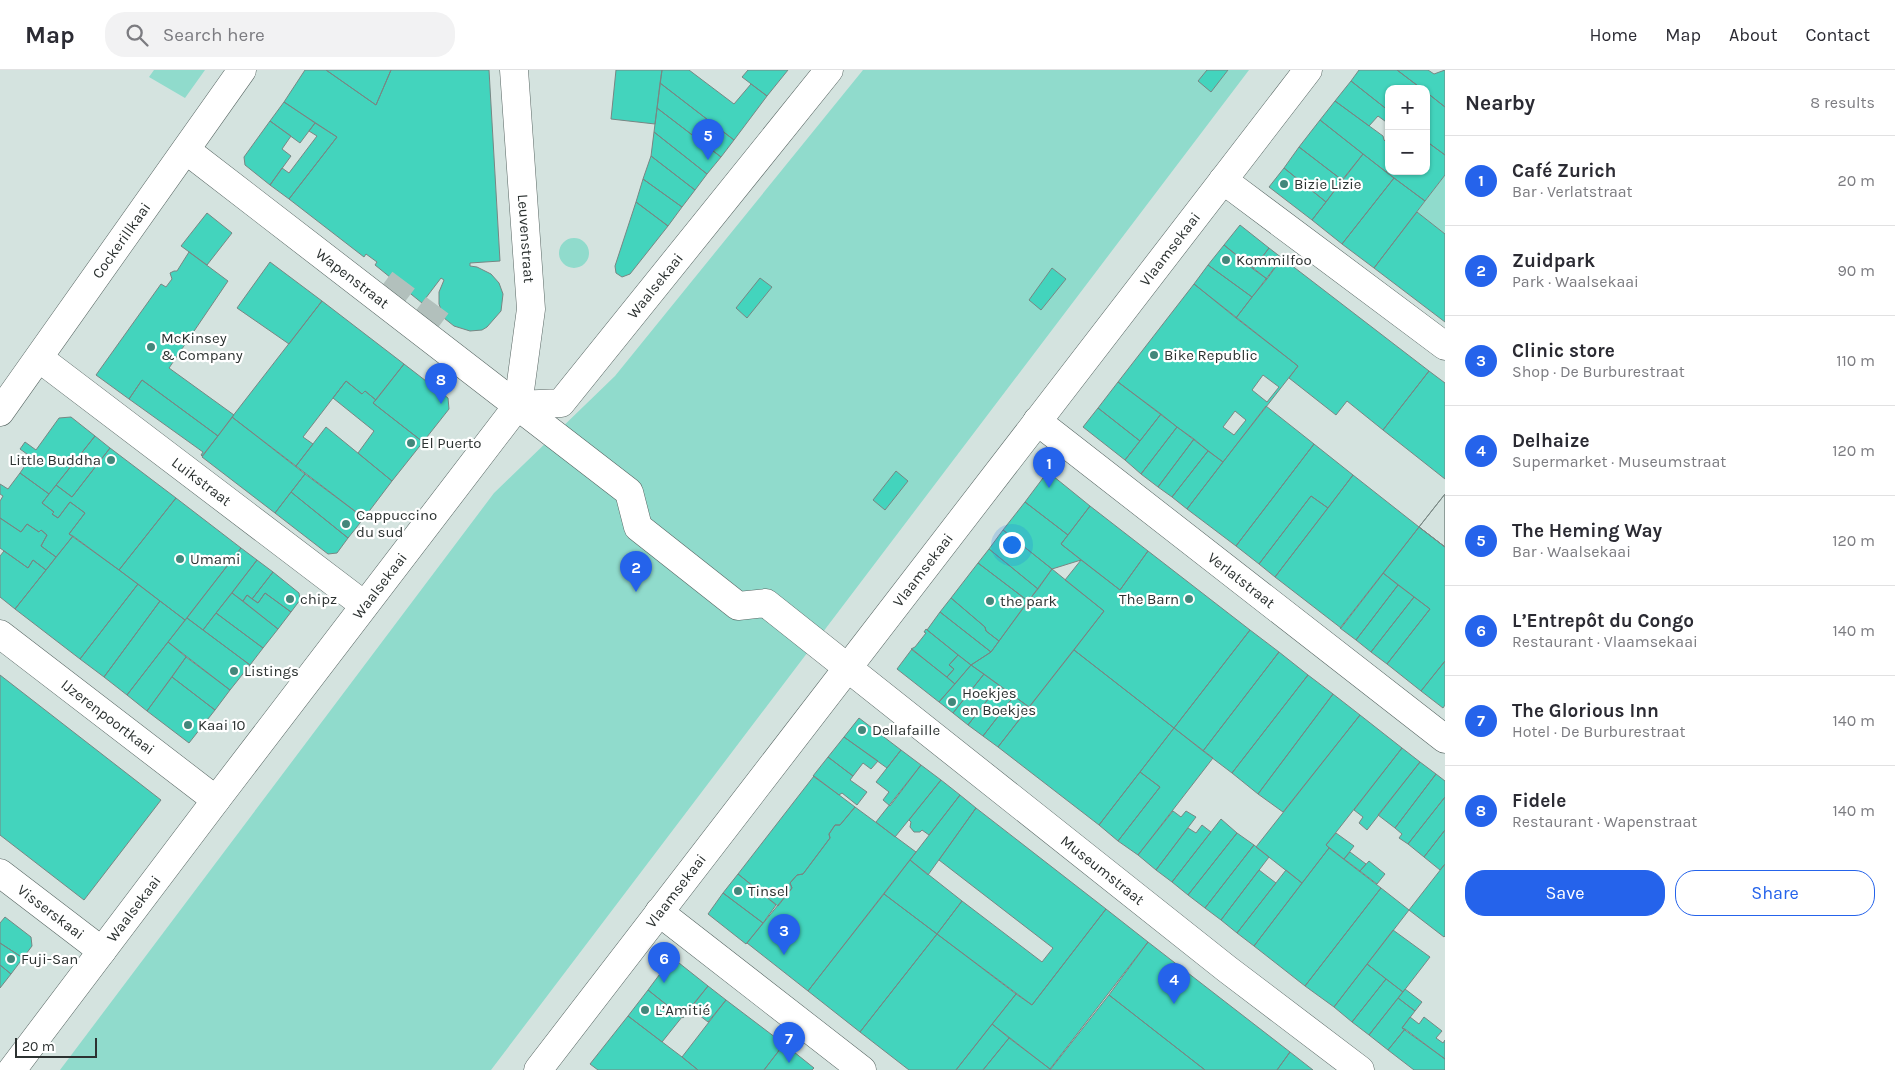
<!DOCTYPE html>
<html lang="en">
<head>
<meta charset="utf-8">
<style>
  :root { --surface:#fff; --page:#f2f2f3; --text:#2b2b33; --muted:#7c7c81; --line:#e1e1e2; --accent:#2563eb }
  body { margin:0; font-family:Karla,sans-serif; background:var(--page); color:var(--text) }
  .controls { position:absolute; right:15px; top:15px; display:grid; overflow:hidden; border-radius:10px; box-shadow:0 1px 4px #0004 }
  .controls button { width:45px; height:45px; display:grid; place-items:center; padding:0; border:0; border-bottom:1px solid var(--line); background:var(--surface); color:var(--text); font:25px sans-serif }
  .scale { position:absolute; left:15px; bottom:12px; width:82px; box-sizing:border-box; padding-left:5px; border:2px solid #2c3231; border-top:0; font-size:14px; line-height:18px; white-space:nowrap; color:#2c3231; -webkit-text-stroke:4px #fff; paint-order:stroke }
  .you { position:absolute; left:1011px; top:474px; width:18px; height:18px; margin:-12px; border:4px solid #fff; border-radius:50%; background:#1a73e8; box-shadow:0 0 0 8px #1a73e833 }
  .badge { display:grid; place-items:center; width:32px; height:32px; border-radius:50%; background:var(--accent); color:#fff; font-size:16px; font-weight:700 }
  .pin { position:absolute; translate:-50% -41px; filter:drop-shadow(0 1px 2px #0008) }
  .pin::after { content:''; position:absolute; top:26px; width:18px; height:15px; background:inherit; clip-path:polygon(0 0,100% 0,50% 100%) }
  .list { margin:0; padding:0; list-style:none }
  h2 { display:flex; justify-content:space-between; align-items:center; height:65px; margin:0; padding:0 20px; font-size:21px }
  h2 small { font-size:16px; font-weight:400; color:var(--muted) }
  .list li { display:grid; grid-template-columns:32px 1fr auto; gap:15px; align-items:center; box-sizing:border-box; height:90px; padding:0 20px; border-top:1px solid var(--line) }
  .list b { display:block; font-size:19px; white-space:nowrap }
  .list p { margin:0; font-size:16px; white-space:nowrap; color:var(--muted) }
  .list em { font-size:16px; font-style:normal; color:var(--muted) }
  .actions { display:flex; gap:10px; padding:15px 20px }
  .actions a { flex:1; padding:11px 0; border:1px solid var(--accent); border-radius:20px; text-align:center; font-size:18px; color:var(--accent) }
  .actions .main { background:var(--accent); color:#fff }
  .icon { flex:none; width:28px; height:28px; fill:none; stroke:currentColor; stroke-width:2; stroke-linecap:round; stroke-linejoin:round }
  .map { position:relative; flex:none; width:1445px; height:1000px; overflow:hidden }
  header { display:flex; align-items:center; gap:30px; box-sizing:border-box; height:70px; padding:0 25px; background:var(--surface); border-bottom:1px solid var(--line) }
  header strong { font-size:24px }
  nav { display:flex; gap:28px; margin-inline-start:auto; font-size:18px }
  .search { width:350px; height:45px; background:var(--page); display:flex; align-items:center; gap:12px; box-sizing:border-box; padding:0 18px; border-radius:20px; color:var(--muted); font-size:19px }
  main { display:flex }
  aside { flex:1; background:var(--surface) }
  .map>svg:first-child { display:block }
  .green { fill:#90dbcc }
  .building { fill:#43d4bd; stroke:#788683; fill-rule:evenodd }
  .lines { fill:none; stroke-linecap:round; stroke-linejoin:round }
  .minor-tunnel { stroke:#b2c0bc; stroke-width:28; stroke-dasharray:28 14; stroke-linecap:butt }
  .minor-casing { stroke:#586663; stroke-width:29 }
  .minor { stroke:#fff; stroke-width:28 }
  .poi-dot { fill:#43877b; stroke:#fff; stroke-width:2 }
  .labels { text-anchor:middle; stroke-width:4.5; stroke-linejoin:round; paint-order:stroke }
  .poi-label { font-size:15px; fill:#2c3231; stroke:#fff; text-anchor:start }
  .street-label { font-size:15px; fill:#2c3231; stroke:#fff }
</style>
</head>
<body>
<header>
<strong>Map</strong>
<div class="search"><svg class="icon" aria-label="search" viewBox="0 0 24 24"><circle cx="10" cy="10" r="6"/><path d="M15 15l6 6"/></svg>Search here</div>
<nav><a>Home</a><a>Map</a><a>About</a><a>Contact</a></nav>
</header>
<main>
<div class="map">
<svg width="1445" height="1000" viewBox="0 0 1445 1000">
  <rect width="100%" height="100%" fill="#d4e3df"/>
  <!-- green -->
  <path class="green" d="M154,0H205L185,28L149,7Z
    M863,0H1249L491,1000H60L494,423L615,306Z
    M1445,105V164L1417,142Z
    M559 183a15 15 0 1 1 30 0a15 15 0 1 1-30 0Z"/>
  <!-- building -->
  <path class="building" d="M305,0H326L376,35L391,0H489L500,191L470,193V196L477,197L491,204L499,213L503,224L501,241L487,257L482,260L470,261L454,256L444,248L439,234V222L444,210L441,208L422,233L375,195L377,192L366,184L364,187L289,129L337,67L284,32Z
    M326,0H391L376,35Z
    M616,0H662L655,54L611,49Z
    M662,0H689L734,34L751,14L767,26L734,70L660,13Z
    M748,0H788L767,26L742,7Z
    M1207,0H1228L1211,22L1198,11Z
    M1359,0H1397L1422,19H1389V41L1351,11Z
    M1397,0H1428L1434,4L1445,0V37L1426,22V19H1422Z
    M1351,11L1389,41V54L1378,46L1369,56L1335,31Z
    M660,13L734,70L721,87L657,38Z
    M1426,22L1445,37V85L1426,71Z
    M1335,31L1383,66L1384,70L1389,75V99L1386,102L1320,50Z
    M284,32L315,53L300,73L270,51Z
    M657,38L721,87L707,104L654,62Z
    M1320,50L1363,84L1342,110L1299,77Z
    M270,51L291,66L282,79L291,86L270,115L245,95L244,87Z
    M315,53L337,67L289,129L270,115L282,98L289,103L317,66L309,61Z
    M654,62L707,104L695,120L651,86Z
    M1426,71L1445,85V105L1425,131L1386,102L1389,99V101H1426Z
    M1299,77L1342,110L1326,132L1284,98Z
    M1363,84L1394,108L1342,174L1312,150Z
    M651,86L695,120L682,137L643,109Z
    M1284,98L1326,132L1312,150L1269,117Z
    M1394,108L1425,131L1374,198L1342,174Z
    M643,109L682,137L668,156L636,132Z
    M636,132L668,156L630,204L622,207L616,203L615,196Z
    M1417,142L1445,164V252L1374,198Z
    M207,143L232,163L207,195L181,176Z
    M1240,155L1269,178L1253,199L1224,175Z
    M1224,175L1267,209L1252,227L1208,195Z
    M1269,178L1282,188L1267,209L1253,199Z
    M189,182L228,211L169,298L234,345L218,366L142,310L129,329L96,305L161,214L166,217L172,209L170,203L174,201H177Z
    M1282,188L1429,301L1383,360L1347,331L1336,345L1289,308L1298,296L1236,248Z
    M270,192L322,231L289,274L237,238Z
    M1208,195L1252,227L1236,248L1194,214Z
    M1052,198L1066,209L1041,240L1029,230Z
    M760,208L772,217L747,248L736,238Z
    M1194,214L1298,296L1223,392L1118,312ZM1263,305L1279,317L1267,332L1252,320ZM1235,341L1246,350L1234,365L1223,357Z
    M322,231L404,294L376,330L365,321L362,324L346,311L303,367L313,374L296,396L232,347Z
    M404,294L448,328L449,339L423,372L373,333Z
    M1429,301L1445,313V409L1383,360Z
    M142,310L218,366L202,386L201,385L203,382L129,329Z
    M346,311L362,324L365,321L376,330L373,333L423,372L392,411L358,383L374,361L333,328Z
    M1118,312L1161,344L1140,371L1098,338Z
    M1266,336L1314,374L1236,476L1187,439Z
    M1098,338L1140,371L1125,390L1083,357Z
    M1161,344L1177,357L1141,404L1125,390Z
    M71,347L95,366L49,424L20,403L31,387L20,379L25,372L36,380L59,348Z
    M232,347L305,404L275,443L202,387Z
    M326,357L392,411L364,448L296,396Z
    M1177,357L1194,369L1158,417L1141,404Z
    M95,366L110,378L72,427L56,415Z
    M1194,369L1208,381L1172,427L1158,417Z
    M1314,374L1353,405L1328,438L1311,426L1259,494L1236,476Z
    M110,378L176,428L119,500L69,464L85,443L70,432L58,448L52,444L54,442L42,433L56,415L72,427Z
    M1208,381L1223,392L1187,439L1172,427Z
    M896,401L908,411L885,440L873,430Z
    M20,403L49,424L42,433L54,442L52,444L58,448L70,432L85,443L69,464L73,466L56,487L41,476L47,465L41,460L39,462L27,454L21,462L0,448V431L3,426L0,424V414L8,419Z
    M305,404L364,448L348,468L291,422Z
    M1353,405L1419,457L1341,558L1275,507Z
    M1053,406L1090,436L1068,465L1025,432L1043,408Z
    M291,422L348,468L337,483L328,484L275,443Z
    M1445,424V477L1419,457Z
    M1445,424V477L1419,457Z
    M1311,426L1328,438L1275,507L1259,494Z
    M176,428L241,478L185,550L119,500Z
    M1025,432L1068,465L1061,474L1081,490L1052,499L1003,460Z
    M1090,436L1148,481L1120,520L1061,474Z
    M0,448L21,462L27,454L39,462L41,460L47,465L41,476L56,487L46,500L33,490L28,498L0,478Z
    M1419,457L1445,477V591L1421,621L1387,594L1430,539L1383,503Z
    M1003,460L1052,499L1038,519L989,479Z
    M73,466L138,514L80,589L15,539Z
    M241,478L257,490L203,560L187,548Z
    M989,479L1038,519L1028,531L978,493Z
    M4,481L28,498L33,490L46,500L15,539L0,527V486Z
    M1148,481L1250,560L1174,658L1074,580L1104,541L1065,510L1081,490L1120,520Z
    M257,490L273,502L252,529L247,525L243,531L232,523Z
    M978,493L1028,531L999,571L986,561L985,557L951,528Z
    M1052,499L1104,541L1029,637L971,595L991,582Z
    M273,502L299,523L300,530L291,542L265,523L258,533L252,529Z
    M1383,503L1398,515L1356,570L1340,558Z
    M138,514L160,531L104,607L80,589Z
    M1398,515L1414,527L1371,582L1356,570Z
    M232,523L278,559L263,578L216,543Z
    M265,523L291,542L278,559L243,531L247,525L258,533Z
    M1414,527L1430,539L1387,594L1371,582Z
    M951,528L985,557L986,561L999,571L991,582L940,542Z
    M160,531L185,550L127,625L104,607Z
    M940,542L991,582L971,595L927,560Z
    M216,543L263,578L250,595L203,560Z
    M187,548L250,595L230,620L168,572Z
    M926,559L958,585L949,595L954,599L947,607L911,579L915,577L926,563L924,562Z
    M1250,560L1279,582L1203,681L1174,658Z
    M168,572L186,587L147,641L127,625Z
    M912,579L955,614L939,632L897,599Z
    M1074,580L1174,658L1099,755L998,677Z
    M1279,582L1308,605L1232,703L1203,681Z
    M958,585L971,595L955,614L947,607L954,599L949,595Z
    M186,587L230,620L215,640L172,607Z
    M1445,591V635L1443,638L1421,621Z
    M971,595L984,604L953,643L939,632Z
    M984,604L999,615L968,655L953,643Z
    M0,605L161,730L84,830L0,765Z
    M1308,605L1333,624L1258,724L1232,703Z
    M172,607L215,640L189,673L147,641Z
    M999,615L1014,626L983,666L968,655Z
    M1333,624L1360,645L1283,742L1258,724Z
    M1014,626L1029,637L998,677L983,666Z
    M1360,645L1402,678L1326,775L1329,778L1302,813L1256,777Z
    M859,648L901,680L887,698L844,667Z
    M1174,658L1213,688L1138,785L1118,771L1160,717L1140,702Z
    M844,667L878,691L871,699L863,693L853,706L828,687Z
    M1402,678L1420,692L1367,760L1359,753L1363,747L1354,740Z
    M901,680L921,695L890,736L883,730L889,722L876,712Z
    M828,687L853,706L850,710L867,722L857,735L842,723L839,725L813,706Z
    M1420,692L1436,704L1395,758L1378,745Z
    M921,695L941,710L895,767L876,752Z
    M1140,702L1160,717L1118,771L1099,755Z
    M1436,704L1445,711V727L1408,774L1399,768L1402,764L1395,758Z
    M814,706L855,737L840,755H835L829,764L830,768L803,804L797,805L790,813L792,818L778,836L738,804Z
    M941,710L960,725L929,765L922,760L920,762H914L910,757L911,752L909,750Z
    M960,725L976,738L928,805L910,790Z
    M1445,727V760L1424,787L1408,774Z
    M855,737L916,782L808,921L747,873L792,818L790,813L797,805L803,804L830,768L829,764L835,755H840Z
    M976,738L1106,839L1032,935L937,864L962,831L1042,892L1053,878L939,790Z
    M1173,741L1181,747L1186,741L1196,747L1156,800L1138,785Z
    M1221,749L1237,763L1188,825L1172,812Z
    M1202,755L1211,762L1172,812L1156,800L1188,758L1196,763Z
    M1445,760V794L1440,800L1424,787Z
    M1237,763L1254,775L1205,838L1188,825Z
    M1336,763L1354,776L1344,789L1326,775Z
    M1254,775L1269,787L1221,850L1205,838Z
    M1329,778L1381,818L1305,916L1254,876Z
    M1350,782L1366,794L1360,801L1344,789Z
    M910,790L962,831L937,864L884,824Z
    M1369,791L1385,804L1377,814L1360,801Z
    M1445,794V866L1444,867L1409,840Z
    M1259,800L1276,813L1237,863L1221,850Z
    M1286,800L1302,813L1254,876L1237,863Z
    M738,804L776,835L763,853L723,823Z
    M1381,818L1409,840L1334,937L1305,916Z
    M723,823L763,853L746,874L708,844Z
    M884,824L937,864L860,962L808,921Z
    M1106,839L1148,872L1050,999L992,954L1016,924L1032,935Z
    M5,847L31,867L32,876L23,888L0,873V853Z
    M1393,860L1430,887L1403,922L1367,894Z
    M937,864L1016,924L956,1000H909L860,962Z
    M1148,872L1290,982L1277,1000H1205L1109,925Z
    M0,873L23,888L11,904L0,895Z
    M671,889H674L708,916L683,948L648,920Z
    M1367,894L1386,909L1352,952L1334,937Z
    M0,895L11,904L0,918Z
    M1386,909L1403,922L1369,965L1352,952Z
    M708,916L726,930L708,952L690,938Z
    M1405,919L1422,932L1415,941L1398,928Z
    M648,920L682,947L662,972L628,946Z
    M1109,925L1205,1000H1050Z
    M1398,928L1415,941L1402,958L1405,959L1388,980L1369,965Z
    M726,930L784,974L764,1000H698L682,987Z
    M628,946L682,987L698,1000H598L590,994Z
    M1410,947L1419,954L1424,947L1442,961L1436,968L1443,973L1445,970V989L1402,958Z
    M992,954L1009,968L983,1000H956Z
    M1405,959L1445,989V1000H1414L1388,980Z
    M1009,968L1050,999V1000H983Z
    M784,974L814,998L812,1000H764Z
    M1290,982L1313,1000H1277Z"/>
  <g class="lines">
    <!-- minor-tunnel -->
    <path class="minor-tunnel" d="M384,213L443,257"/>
    <!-- minor casing -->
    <g class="minor-casing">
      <g id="minor">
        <path id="s1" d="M514,0L531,239L518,335"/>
        <path id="s2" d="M186,80L629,422L638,457L738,536L766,533L1227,899L1360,1000"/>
        <path d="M1223,110L1445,276"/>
        <path id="s3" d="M39,288L364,535"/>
        <path id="s4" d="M0,342L242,0"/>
        <path id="s5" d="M1037,351L1445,669"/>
        <path id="s6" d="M0,564L216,730"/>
        <path id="s7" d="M0,803L102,881"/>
        <path d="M659,842L862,1000"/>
        <path id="s8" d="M12,1000L216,730L518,335L561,333L829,0"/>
        <path id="s9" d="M538,1000L1308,0"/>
      </g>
    </g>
    <!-- minor -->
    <use href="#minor" class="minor"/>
  </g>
  <!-- markers -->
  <g class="poi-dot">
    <circle cx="1284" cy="114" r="5"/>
    <circle cx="1226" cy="190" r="5"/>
    <circle cx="151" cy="277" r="5"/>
    <circle cx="1154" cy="285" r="5"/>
    <circle cx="411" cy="373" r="5"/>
    <circle cx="111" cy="390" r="5"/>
    <circle cx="346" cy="454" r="5"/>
    <circle cx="180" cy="489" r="5"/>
    <circle cx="290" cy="529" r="5"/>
    <circle cx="1189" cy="529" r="5"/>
    <circle cx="990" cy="531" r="5"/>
    <circle cx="234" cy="601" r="5"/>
    <circle cx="952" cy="632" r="5"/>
    <circle cx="188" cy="655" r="5"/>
    <circle cx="862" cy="660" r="5"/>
    <circle cx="738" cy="821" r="5"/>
    <circle cx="11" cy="889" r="5"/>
    <circle cx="645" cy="940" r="5"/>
  </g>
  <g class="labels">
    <!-- poi labels -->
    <g class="poi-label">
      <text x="1294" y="119">Bizie Lizie</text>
      <text x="1236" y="195">Kommilfoo</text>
      <text x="161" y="273">McKinsey<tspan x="161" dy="17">&amp; Company</tspan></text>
      <text x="1164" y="290">Bike Republic</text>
      <text x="421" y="378">El Puerto</text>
      <text x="101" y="395" text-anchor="end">Little Buddha</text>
      <text x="356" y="450">Cappuccino<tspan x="356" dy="17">du sud</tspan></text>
      <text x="190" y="494">Umami</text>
      <text x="300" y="534">chipz</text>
      <text x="1179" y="534" text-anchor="end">The Barn</text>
      <text x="1000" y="536">the park</text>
      <text x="244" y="606">Listings</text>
      <text x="962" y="628">Hoekjes<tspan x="962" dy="17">en Boekjes</tspan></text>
      <text x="198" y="660">Kaai 10</text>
      <text x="872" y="665">Dellafaille</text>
      <text x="748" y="826">Tinsel</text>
      <text x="21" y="894">Fuji-San</text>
      <text x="655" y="945">L’Amitié</text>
    </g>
    <!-- street labels -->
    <g class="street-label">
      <text dy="5" stroke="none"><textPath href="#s1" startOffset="169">Leuvenstraat</textPath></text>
      <text dy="5" stroke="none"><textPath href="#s4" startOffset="210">Cockerillkaai</textPath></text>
      <text dy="5" stroke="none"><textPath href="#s9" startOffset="1036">Vlaamsekaai</textPath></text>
      <text dy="5" stroke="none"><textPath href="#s2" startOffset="210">Wapenstraat</textPath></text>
      <text dy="5" stroke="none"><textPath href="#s8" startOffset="1029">Waalsekaai</textPath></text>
      <text dy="5" stroke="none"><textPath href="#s3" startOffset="204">Luikstraat</textPath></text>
      <text dy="5" stroke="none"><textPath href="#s9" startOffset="631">Vlaamsekaai</textPath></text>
      <text dy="5" stroke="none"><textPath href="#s5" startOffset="259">Verlatstraat</textPath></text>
      <text dy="5" stroke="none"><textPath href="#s8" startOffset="608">Waalsekaai</textPath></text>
      <text dy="5" stroke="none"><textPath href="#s6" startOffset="136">IJzerenpoortkaai</textPath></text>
      <text dy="5" stroke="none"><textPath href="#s2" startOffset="1181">Museumstraat</textPath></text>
      <text dy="5" stroke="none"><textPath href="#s9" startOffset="226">Vlaamsekaai</textPath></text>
      <text dy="5" stroke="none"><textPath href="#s8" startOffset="202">Waalsekaai</textPath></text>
      <text dy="5" stroke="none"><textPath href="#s7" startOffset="64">Visserskaai</textPath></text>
    </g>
  </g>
</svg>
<div class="controls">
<button>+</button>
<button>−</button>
</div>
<div class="scale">20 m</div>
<div class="you"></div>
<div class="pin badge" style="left:1049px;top:418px">1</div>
<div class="pin badge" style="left:636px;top:522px">2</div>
<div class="pin badge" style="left:784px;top:885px">3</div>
<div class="pin badge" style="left:1174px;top:934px">4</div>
<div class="pin badge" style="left:708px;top:90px">5</div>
<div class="pin badge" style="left:664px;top:913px">6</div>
<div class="pin badge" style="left:789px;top:993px">7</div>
<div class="pin badge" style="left:441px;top:334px">8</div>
</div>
<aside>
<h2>Nearby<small>8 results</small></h2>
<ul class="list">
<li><span class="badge">1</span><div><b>Café Zurich</b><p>Bar · Verlatstraat</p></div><em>20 m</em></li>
<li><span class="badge">2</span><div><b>Zuidpark</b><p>Park · Waalsekaai</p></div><em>90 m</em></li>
<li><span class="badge">3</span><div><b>Clinic store</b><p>Shop · De Burburestraat</p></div><em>110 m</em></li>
<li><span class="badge">4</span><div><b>Delhaize</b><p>Supermarket · Museumstraat</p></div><em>120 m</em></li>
<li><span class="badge">5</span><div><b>The Heming Way</b><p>Bar · Waalsekaai</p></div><em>120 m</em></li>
<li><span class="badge">6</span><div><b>L’Entrepôt du Congo</b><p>Restaurant · Vlaamsekaai</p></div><em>140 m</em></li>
<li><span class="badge">7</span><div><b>The Glorious Inn</b><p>Hotel · De Burburestraat</p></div><em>140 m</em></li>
<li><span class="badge">8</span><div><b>Fidele</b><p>Restaurant · Wapenstraat</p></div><em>140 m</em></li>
</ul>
<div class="actions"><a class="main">Save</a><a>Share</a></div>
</aside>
</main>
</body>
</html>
